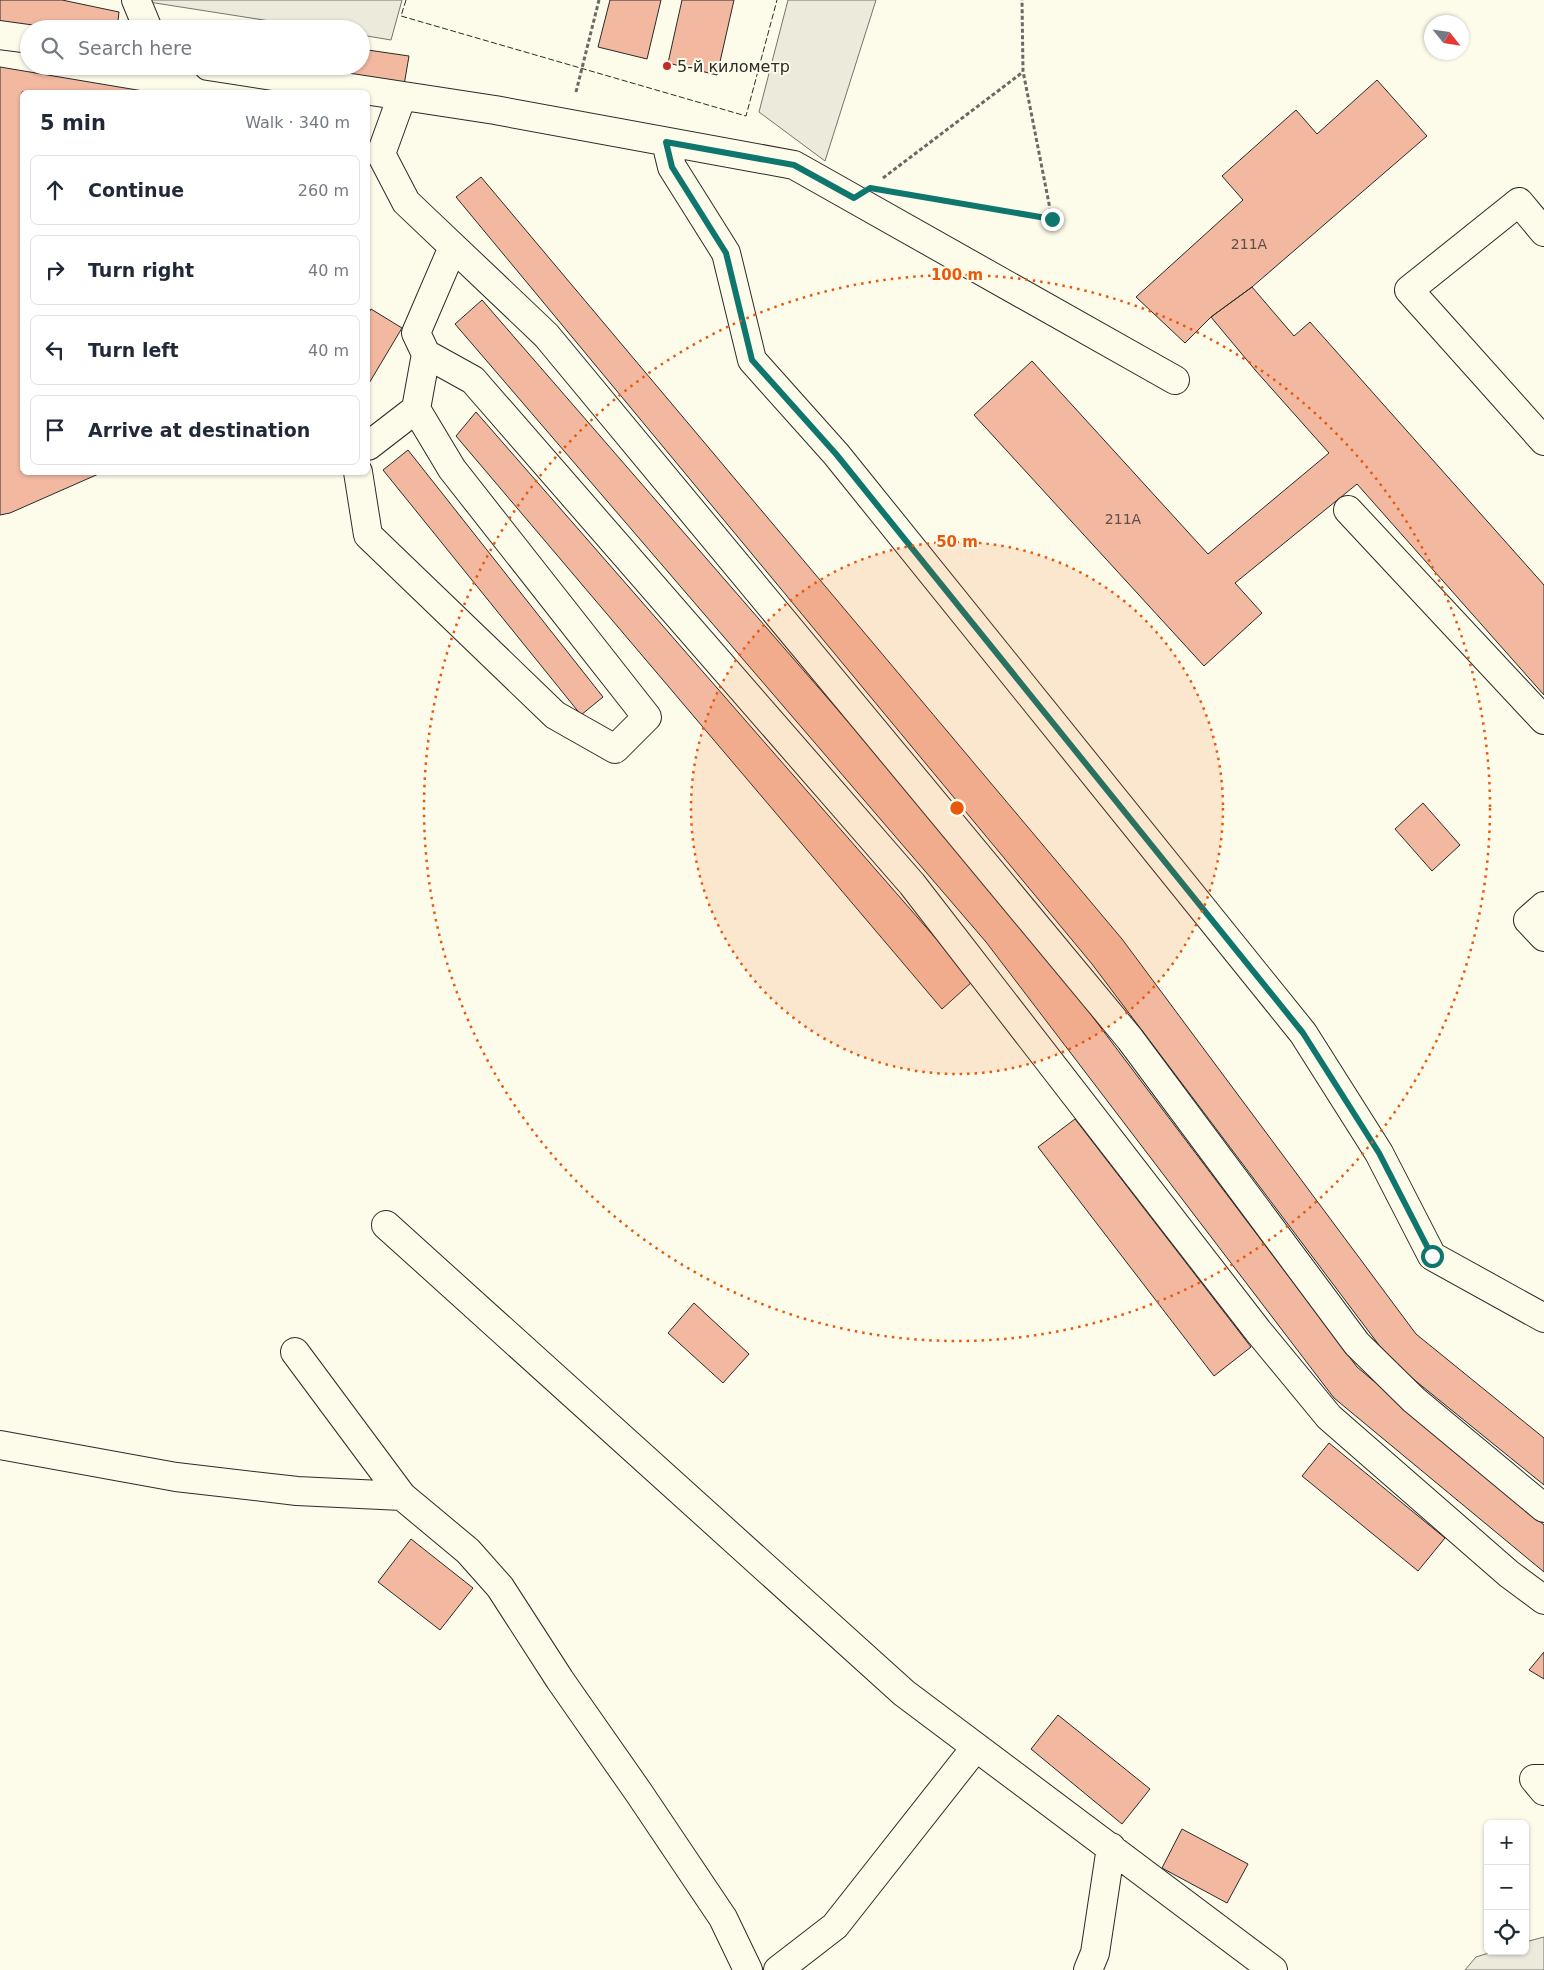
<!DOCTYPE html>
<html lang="en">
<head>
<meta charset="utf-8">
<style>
  :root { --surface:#fff; --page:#f2f2f3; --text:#1f2937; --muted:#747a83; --line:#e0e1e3 }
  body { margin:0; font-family:"DejaVu Sans",sans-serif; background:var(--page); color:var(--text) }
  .controls { position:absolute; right:15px; bottom:15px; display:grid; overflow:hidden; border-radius:8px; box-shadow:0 1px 4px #0004 }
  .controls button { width:45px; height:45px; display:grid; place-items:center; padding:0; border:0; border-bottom:1px solid var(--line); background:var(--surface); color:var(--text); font:25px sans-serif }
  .compass { position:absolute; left:1424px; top:15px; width:45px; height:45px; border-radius:50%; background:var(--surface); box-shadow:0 1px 4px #0004; rotate:120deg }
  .stop { position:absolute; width:15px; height:15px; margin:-11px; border:4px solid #0f766e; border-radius:50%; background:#fff }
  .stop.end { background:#0f766e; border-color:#fff; box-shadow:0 1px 5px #0008 }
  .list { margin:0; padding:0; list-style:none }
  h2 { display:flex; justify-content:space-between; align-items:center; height:65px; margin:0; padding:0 20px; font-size:21px }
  h2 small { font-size:16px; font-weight:400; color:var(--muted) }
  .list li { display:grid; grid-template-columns:32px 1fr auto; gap:15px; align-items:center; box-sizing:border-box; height:70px; margin:0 10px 10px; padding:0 10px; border:1px solid var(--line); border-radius:8px }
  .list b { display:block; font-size:19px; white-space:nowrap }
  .list em { font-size:16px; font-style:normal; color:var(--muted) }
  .icon { flex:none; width:28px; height:28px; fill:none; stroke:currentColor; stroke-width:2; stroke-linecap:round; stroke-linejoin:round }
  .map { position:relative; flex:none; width:1544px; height:1970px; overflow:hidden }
  .search { position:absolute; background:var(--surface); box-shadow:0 1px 4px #0004; left:20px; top:20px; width:350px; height:55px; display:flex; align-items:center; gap:12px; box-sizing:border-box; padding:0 18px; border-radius:28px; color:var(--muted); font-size:19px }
  .panel { position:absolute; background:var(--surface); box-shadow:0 1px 4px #0004; left:20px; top:90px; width:350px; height:385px; border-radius:8px }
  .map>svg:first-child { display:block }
  .green { fill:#ecebdb; stroke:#74746e }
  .building { fill:#f2b8a0; stroke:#2b2b2b }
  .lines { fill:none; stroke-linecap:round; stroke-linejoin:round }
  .minor-casing { stroke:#2b2b2b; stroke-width:30 }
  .path { stroke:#6a6964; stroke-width:3; stroke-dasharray:4 2.5; stroke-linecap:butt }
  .minor { stroke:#fdfbea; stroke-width:28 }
  .fence { stroke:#2b2b2b; stroke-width:1; stroke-dasharray:6 2.5; stroke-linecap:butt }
  .route { stroke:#0f766e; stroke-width:6 }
  .ring { fill:none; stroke:#e8590c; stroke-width:2.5; stroke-dasharray:2.5 5 }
  .poi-dot { fill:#c62828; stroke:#fdfbea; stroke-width:2 }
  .labels { text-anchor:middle; stroke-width:4; stroke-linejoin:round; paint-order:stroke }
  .number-label { font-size:14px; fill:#5d4e48 }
  .poi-label { font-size:16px; fill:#2b2b2b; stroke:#fdfbea; text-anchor:start }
  .centre { fill:#e8590c; stroke:#fdfbea; stroke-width:2.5 }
  .ring-label { font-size:15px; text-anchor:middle; font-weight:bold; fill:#e8590c; stroke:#fdfbea; stroke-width:4; stroke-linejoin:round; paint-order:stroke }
</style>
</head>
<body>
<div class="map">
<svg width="1544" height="1970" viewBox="0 0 1544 1970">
  <rect width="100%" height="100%" fill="#fdfbea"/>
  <!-- green -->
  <path class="green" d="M136,0H402L391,40L361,35V29H321Z
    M788,0H876L825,161L759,112Z
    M1544,1937V1970H1465L1476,1957L1495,1951H1525V1942Z"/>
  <!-- building -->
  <path class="building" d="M0,0H62L119,12L117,29L0,27Z
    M610,0H661L647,59L598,47Z
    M682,0H734L717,75L668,63Z
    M190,22L234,29H189Z
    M361,49L409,56L403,91L248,66H361Z
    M0,67L149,92H22V472H103L10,513L0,515Z
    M1377,80L1427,136L1252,287L1211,317L1185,343L1136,297L1243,200L1222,176L1296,110L1317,134Z
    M481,177L1122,939L1416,1334L1544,1438V1485L1391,1361L1092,964L456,197Z
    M1252,287L1294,336L1310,322L1544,585V695L1357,484L1235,583L1262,613L1204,666L974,415L1032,361L1208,554L1329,453L1256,371L1211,317Z
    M482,300L1015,914L1357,1367L1544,1525V1572L1334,1398L986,942L455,324Z
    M371,309L402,328L368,385V314Z
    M476,412L973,981L942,1009L456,436Z
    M408,450L603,697L581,715L383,470Z
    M1423,803L1460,845L1432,871L1395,829Z
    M1075,1119L1251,1347L1214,1376L1038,1147Z
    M694,1303L749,1354L723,1383L668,1333Z
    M1329,1443L1445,1538L1418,1571L1302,1476Z
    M411,1539L473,1588L440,1630L378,1582Z
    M1544,1652V1679L1529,1670Z
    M1058,1715L1150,1789L1122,1824L1031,1749Z
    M1182,1829L1248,1864L1227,1903L1162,1868Z"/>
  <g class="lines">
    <!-- minor casing -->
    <g class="minor-casing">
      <path id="minor" d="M136,0L148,29
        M0,35L29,39
        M208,66L495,110L794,165L1175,380
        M402,96L381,154L406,202L546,335L1130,1039L1357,1344L1414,1400L1544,1508
        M666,142L672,167L726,253L752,360L836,454L1303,1033L1379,1153L1432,1256L1544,1318
        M1544,232L1519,202L1409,290L1544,441
        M453,247L416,333L426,354L473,380L912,884L1258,1331L1329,1417L1509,1574L1544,1600
        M368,446L416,409
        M358,472L368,535L555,715L615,749L647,717L452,469L416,409L426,354
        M1348,510L1544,720
        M1544,906L1528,920L1544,937
        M386,1225L904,1693L1273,1970
        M295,1352L402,1496L468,1551L500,1587L560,1680L639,1793L723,1918L748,1970
        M0,1445L176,1477L297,1491L402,1496
        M1544,1779H1534L1544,1791
        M778,1970L835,1926L976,1747
        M1088,1970L1095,1953L1111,1847"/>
    </g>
    <!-- path -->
    <path class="path" d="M576,92L599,0
      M883,178L1023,72
      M918,196L1052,219L1023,71L1022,0"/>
    <!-- minor -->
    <use href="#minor" class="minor"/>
    <!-- fence -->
    <path class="fence" d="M406,0L401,16L746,116L777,0"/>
  </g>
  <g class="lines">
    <!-- route -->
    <path class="route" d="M1052,219L870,188L854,198L794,165L666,142L672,167L726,253L752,360L836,454L1303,1033L1379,1153L1432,1256"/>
  </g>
  <!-- distance rings -->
  <circle cx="957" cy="808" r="266" fill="#e8590c" fill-opacity=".12"/>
  <g class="ring">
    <circle cx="957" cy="808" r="266"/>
    <circle cx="957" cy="808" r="533"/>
  </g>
  <!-- markers -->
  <circle class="poi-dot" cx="667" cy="66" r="5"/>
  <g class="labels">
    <!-- number labels -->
    <g class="number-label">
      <text x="1249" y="249">211А</text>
      <text x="1123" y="524">211А</text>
    </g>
    <!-- poi labels -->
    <g class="poi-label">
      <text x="677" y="72">5-й километр</text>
    </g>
  </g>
  <circle cx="957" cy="808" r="8" class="centre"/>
  <g class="ring-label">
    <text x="957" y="280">100 m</text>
    <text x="957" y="547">50 m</text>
  </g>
</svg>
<div class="controls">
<button>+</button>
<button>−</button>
<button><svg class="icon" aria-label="locate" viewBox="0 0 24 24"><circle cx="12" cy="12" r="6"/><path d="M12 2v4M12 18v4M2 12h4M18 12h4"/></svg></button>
</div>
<svg class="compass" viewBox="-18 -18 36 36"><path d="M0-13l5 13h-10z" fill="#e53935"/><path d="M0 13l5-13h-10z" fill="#747a83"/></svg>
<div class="stop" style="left:1432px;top:1256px"></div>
<div class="stop end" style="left:1052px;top:219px"></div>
<div class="search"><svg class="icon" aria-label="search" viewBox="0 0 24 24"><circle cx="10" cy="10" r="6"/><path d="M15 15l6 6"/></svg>Search here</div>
<section class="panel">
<h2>5 min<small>Walk · 340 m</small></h2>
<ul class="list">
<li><svg class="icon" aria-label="ahead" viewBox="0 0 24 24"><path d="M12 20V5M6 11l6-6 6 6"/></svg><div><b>Continue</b></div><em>260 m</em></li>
<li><svg class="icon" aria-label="right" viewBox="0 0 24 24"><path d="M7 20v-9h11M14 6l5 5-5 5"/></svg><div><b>Turn right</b></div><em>40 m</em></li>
<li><svg class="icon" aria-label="left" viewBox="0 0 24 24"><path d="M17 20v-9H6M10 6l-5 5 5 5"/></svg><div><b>Turn left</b></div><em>40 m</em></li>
<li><svg class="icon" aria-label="arrive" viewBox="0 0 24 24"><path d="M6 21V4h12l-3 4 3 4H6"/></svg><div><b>Arrive at destination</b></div></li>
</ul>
</section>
</div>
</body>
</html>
